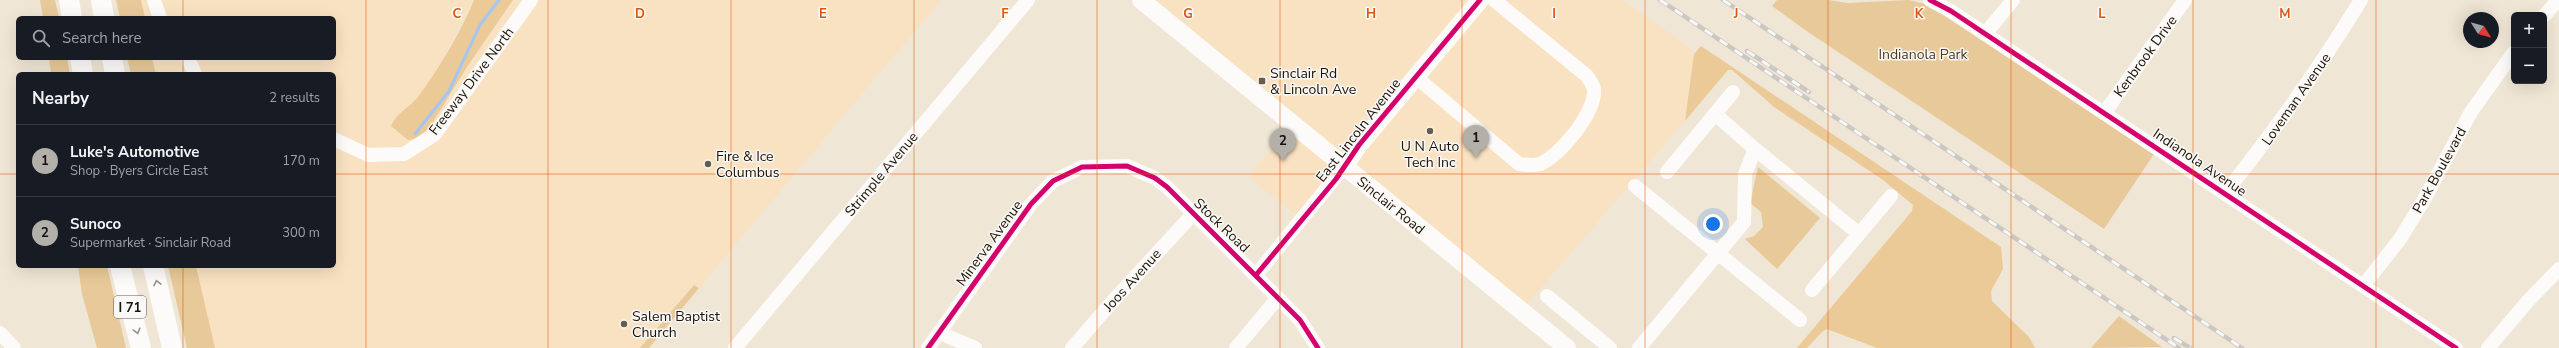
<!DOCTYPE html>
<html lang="en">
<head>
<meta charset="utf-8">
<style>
  :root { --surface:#171b24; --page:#20242c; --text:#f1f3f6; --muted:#9ea1a6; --line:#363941; --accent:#b3afa9 }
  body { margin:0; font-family:"Nunito Sans",sans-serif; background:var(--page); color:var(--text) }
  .controls { position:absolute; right:12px; top:12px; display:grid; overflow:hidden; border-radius:6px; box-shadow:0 4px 16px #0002 }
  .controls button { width:36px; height:36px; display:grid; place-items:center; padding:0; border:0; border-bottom:1px solid var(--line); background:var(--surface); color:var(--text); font:20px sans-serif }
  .compass { position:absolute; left:2463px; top:12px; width:36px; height:36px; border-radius:50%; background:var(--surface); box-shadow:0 4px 16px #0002; rotate:127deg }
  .you { position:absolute; left:1713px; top:224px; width:14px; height:14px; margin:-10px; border:3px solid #fff; border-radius:50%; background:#1a73e8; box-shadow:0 0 0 6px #1a73e833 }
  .badge { display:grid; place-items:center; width:26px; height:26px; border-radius:50%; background:var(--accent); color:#111; font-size:13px; font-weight:700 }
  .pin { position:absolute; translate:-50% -33px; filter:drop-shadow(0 1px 2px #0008) }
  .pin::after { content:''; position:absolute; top:21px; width:14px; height:12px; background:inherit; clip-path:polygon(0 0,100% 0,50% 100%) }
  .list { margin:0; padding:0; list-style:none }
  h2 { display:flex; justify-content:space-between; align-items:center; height:52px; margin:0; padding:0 16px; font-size:17px }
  h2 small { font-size:13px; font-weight:400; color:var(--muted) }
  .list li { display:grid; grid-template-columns:26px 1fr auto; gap:12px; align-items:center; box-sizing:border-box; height:72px; padding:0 16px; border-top:1px solid var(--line) }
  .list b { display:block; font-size:15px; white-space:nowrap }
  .list p { margin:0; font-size:13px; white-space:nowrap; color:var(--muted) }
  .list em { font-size:13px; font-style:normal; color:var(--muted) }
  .icon { flex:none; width:22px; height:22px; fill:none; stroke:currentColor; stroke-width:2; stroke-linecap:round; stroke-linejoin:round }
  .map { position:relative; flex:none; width:2559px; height:348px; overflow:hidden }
  .search { position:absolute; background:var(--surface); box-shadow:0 4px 16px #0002; left:16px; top:16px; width:320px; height:44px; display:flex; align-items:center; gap:10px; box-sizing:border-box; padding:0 14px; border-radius:6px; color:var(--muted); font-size:15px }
  .panel { position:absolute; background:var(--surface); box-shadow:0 4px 16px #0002; left:16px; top:72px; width:320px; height:196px; border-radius:6px }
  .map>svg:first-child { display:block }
  .built { fill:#f8e2c2 }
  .green { fill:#e8c999 }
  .forest { fill:#ebca97 }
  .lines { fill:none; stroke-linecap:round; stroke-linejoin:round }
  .stream { stroke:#a5c6f2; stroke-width:3 }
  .minor { stroke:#fdfbf9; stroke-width:14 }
  .major { stroke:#fdfbf9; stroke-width:18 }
  .highway { stroke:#fdfbf9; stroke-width:20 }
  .rail-casing { stroke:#cbc7c2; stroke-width:4.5 }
  .rail { stroke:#f8f8f8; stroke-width:3; stroke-dasharray:9; stroke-linecap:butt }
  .cycleway-casing { stroke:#f8f8f8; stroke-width:8 }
  .cycleway { stroke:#d6006c; stroke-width:5 }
  .oneway { stroke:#999289 }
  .grid { fill:none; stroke:#de550b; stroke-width:1; stroke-opacity:0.55 }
  .poi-dot { fill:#685c4b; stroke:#f8f8f8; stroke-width:1.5 }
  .labels { text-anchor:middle; stroke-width:3; stroke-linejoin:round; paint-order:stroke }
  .shield { fill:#f8f8f8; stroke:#60574a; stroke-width:1 }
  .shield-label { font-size:13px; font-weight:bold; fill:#1f1200 }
  .park-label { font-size:14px; fill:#513c1a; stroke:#f8f8f8 }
  .street-label { font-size:14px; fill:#1f1200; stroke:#f8f8f8 }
  .poi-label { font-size:14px; fill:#1f1200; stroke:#f8f8f8; text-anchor:start }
  .grid-label { font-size:13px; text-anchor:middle; font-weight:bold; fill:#de550b; stroke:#f8f8f8; stroke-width:3; stroke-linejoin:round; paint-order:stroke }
</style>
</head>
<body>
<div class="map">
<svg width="2559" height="348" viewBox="0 0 2559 348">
  <rect width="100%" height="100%" fill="#f0e6d6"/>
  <!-- built -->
  <path class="built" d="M141,0H474L433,77L417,99L394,119L428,130L467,67L513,0H941L699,288L694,285L640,348H215L196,266H334V74H156L152,58H334V18H145Z
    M1141,0H1623L1689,47L1694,54L1685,121L1521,311L1346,168L1303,221L1249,177L1292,124Z"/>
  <!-- green -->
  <path class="green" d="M40,0H55L59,18H43Z
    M116,0H141L145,18H120Z
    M1777,0H1829L1847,3L1909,0L1928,5L2154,154L2104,229L1805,30L1772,6Z
    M49,58H67L70,74H51Z
    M127,58H152L156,74H131Z
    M1758,167L1820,218L1777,269L1745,239L1754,236L1763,227L1761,212L1750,203Z
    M78,266H107L126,348H97L82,294Z
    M168,266H196L215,348H187Z
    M694,285L699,288L649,348H640Z
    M2119,316L2162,347L2091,348Z"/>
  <!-- forest -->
  <path class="forest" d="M474,0H513L467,67L428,130L417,138L408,140L391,126C396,113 410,107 418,97C438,70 462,30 474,0Z
    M1701,46L2001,247L2003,269L1991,291L1992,301L2029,337L2035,348H1877L1827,329L1822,332L1807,348H1797L1912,211L1913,205L1883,180L1774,107L1732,70H1728L1685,121L1694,54Z"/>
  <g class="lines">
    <!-- stream -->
    <path class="stream" d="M415,134L449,91L480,25L499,0"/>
    <!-- minor -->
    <path class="minor" d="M154,0L160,18
      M1930,0L1951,11L2456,348
      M2544,16L2558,0
      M1985,34L2013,0
      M188,58L195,74
      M1416,77L1519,164C1526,165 1534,166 1540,164C1561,155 1596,112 1594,89C1593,84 1589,80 1587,76L1494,0
      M2105,112L2185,0
      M334,139L368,155L404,154L435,134L531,0
      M1755,149L1858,233
      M1667,172L1733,92
      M1635,186L1800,320
      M2225,193C2275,131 2319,68 2361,0
      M1256,275L1344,167
      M2363,286L2400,239L2425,198L2471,112L2514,52
      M1812,290L1891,196
      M1547,296L1610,348
      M0,333L14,348
      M940,333L975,348
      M735,348L1028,0
      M928,348L1031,204L1053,181L1082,167L1127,166L1155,178L1167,187L1300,320L1318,348
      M1072,348L1111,303L1193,214
      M1236,348L1277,299
      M1639,348L1744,222L1745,174L1755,149L1715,114
      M2488,348L2528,301L2559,269"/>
    <!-- major -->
    <path class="major" d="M1141,0L1567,348
      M1344,167L1359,145L1480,0"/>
    <!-- highway -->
    <path class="highway" d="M69,0L72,18
      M101,0L104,18
      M80,58L83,74
      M112,58L115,74
      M120,266L141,348
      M153,266L172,348"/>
    <!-- rail casing -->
    <g class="rail-casing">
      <path id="rail" d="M1660,0L2179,348
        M1723,0L2242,348
        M1747,51L1809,92
        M2174,338L2190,348"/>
    </g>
    <!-- rail -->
    <use href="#rail" class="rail"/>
    <!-- cycleway casing -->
    <g class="cycleway-casing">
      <path id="cycleway" d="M1930,0L1951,11L2456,348
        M1256,275L1336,179L1359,145L1480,0
        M928,348L1031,204L1053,181L1082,167L1127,166L1155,178L1167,187L1300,320L1318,348"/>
    </g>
    <!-- cycleway -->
    <use href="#cycleway" class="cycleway"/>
  </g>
  <!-- one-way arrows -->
  <defs><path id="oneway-chevron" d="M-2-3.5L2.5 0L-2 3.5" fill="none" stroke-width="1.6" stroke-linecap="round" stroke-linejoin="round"/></defs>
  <g class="oneway">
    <use href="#oneway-chevron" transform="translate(157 283) rotate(-102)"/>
    <use href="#oneway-chevron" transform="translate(137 331) rotate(75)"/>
  </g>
  <!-- grid -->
  <path class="grid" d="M183,0V18M366,0V348M548,0V348M731,0V348M914,0V348M1097,0V348M1280,0V348M1462,0V348M1645,0V348M1828,0V348M2011,0V348M2193,0V348M2376,0V348M183,58V74M0,174H18M334,174H2559M183,266V348"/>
  <!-- markers -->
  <g class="poi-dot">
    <rect x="1258" y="77" width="8" height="8" rx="2"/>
    <circle cx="1430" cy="131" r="4"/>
    <circle cx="708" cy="164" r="4"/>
    <circle cx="624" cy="324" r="4"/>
  </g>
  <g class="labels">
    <!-- shield labels -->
    <rect class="shield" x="114" y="296" width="32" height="22" rx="3"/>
    <g class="shield-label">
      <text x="130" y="312">I 71</text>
    </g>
    <!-- park labels -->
    <g class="park-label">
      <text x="1923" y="59">Indianola Park</text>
    </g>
    <!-- street labels -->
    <g class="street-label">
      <text transform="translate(2145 56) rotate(-54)" y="5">Kenbrook Drive</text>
      <text transform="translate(471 81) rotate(-53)" y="5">Freeway Drive North</text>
      <text transform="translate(2296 99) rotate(-55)" y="5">Loveman Avenue</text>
      <text transform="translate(1358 130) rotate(-52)" y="5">East Lincoln Avenue</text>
      <text transform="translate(2200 162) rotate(34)" y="5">Indianola Avenue</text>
      <text transform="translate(2439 170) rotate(-61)" y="5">Park Boulevard</text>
      <text transform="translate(881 174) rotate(-50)" y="5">Strimple Avenue</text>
      <text transform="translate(1391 205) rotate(39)" y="5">Sinclair Road</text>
      <text transform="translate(1222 225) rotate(44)" y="5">Stock Road</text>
      <text transform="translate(989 243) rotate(-54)" y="5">Minerva Avenue</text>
      <text transform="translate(1132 280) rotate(-48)" y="5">Joos Avenue</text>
    </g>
    <!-- poi labels -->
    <g class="poi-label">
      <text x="1270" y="78">Sinclair Rd<tspan x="1270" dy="16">&amp; Lincoln Ave</tspan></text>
      <text x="1430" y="151" text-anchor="middle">U N Auto<tspan x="1430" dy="16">Tech Inc</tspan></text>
      <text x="716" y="161">Fire &amp; Ice<tspan x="716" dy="16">Columbus</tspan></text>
      <text x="632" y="321">Salem Baptist<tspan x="632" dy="16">Church</tspan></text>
    </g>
  </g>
  <g class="grid-label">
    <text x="457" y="18">C</text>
    <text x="640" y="18">D</text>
    <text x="823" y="18">E</text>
    <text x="1005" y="18">F</text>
    <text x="1188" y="18">G</text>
    <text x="1371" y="18">H</text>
    <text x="1554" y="18">I</text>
    <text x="1736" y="18">J</text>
    <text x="1919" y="18">K</text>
    <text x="2102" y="18">L</text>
    <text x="2285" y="18">M</text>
  </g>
</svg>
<div class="controls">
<button>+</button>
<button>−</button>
</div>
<svg class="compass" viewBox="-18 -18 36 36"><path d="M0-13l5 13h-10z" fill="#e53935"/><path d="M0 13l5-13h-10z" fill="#9ea1a6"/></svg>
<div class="you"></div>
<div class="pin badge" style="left:1476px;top:158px">1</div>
<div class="pin badge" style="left:1283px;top:161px">2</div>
<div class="search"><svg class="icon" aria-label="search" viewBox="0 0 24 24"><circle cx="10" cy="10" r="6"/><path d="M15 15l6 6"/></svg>Search here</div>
<section class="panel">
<h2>Nearby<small>2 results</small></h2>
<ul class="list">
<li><span class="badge">1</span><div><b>Luke's Automotive</b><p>Shop · Byers Circle East</p></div><em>170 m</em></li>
<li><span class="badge">2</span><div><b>Sunoco</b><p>Supermarket · Sinclair Road</p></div><em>300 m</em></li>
</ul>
</section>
</div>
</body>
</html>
